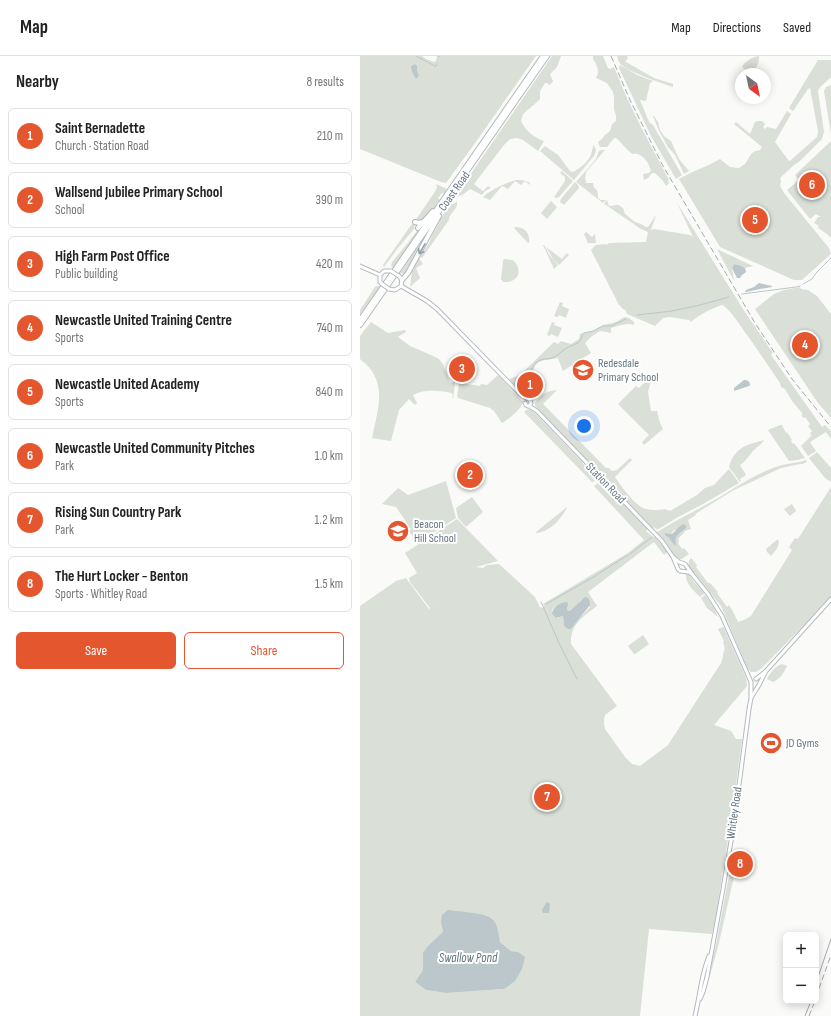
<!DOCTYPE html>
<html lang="en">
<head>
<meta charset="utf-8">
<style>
  :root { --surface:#fff; --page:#f2f2f2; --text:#222; --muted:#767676; --line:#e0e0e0; --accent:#e4572e }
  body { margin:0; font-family:"Sofia Sans Condensed",sans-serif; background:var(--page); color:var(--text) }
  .controls { position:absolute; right:12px; bottom:12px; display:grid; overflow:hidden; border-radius:6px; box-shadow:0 2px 10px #0003 }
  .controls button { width:36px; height:36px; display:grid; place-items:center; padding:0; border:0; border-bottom:1px solid var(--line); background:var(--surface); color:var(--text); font:20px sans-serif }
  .compass { position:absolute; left:375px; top:12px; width:36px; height:36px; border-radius:50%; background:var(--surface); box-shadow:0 2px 10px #0003; rotate:147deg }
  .you { position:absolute; left:224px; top:370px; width:14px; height:14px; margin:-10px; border:3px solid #fff; border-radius:50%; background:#1a73e8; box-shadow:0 0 0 6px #1a73e833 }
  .badge { display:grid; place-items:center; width:26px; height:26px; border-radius:50%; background:var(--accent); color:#fff; font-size:13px; font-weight:700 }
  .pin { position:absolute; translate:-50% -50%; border:2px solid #fff; box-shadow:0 1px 4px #0006 }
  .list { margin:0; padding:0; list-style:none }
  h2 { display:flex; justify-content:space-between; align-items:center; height:52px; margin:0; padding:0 16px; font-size:17px }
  h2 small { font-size:13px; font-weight:400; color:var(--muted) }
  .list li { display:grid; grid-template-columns:26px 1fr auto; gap:12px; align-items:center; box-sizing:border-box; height:56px; margin:0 8px 8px; padding:0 8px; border:1px solid var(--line); border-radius:6px }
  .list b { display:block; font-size:15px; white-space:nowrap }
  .list p { margin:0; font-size:13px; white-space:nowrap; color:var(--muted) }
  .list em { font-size:13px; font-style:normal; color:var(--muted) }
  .actions { display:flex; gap:8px; padding:12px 16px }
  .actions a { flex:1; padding:9px 0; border:1px solid var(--accent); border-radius:6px; text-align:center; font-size:14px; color:var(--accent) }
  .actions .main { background:var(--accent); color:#fff }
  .map { position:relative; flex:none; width:471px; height:960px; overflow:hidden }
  header { display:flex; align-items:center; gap:24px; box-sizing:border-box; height:56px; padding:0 20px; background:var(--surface); border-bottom:1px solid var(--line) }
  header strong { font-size:19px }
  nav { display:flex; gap:22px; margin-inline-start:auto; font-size:14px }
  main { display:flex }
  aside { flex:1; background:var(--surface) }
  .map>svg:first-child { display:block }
  .green { fill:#dadfd7; fill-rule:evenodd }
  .water { fill:#bbc7cb }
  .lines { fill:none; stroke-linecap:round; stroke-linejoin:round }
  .stream { stroke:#bbc7cb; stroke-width:1 }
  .major-casing { stroke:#b5babe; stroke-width:5 }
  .highway-casing { stroke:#b4b9bd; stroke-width:6 }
  .major { stroke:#fff; stroke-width:3 }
  .highway { stroke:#fff; stroke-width:4 }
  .tram { stroke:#a2aab0; stroke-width:1 }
  .rail { stroke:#a2aab0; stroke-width:1; stroke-dasharray:6 3; stroke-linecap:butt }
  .major-bridge-casing { stroke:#b5babe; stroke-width:5; stroke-linecap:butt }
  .major-bridge { stroke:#fff; stroke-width:3 }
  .oneway { stroke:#939fa8 }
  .labels { text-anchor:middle; stroke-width:4; stroke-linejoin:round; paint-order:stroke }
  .street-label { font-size:12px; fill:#657683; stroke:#fff }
  .poi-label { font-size:12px; fill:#657683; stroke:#fff; text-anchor:start }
  .water-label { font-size:13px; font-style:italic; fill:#60757c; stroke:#fff }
</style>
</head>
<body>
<header>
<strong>Map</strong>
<nav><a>Map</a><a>Directions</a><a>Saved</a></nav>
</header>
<main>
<aside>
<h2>Nearby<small>8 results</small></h2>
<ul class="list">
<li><span class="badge">1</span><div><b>Saint Bernadette</b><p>Church · Station Road</p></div><em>210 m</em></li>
<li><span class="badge">2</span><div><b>Wallsend Jubilee Primary School</b><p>School</p></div><em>390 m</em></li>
<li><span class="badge">3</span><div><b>High Farm Post Office</b><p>Public building</p></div><em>420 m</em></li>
<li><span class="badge">4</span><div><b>Newcastle United Training Centre</b><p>Sports</p></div><em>740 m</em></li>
<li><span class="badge">5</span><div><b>Newcastle United Academy</b><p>Sports</p></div><em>840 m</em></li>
<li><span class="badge">6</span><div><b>Newcastle United Community Pitches</b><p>Park</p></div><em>1.0 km</em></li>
<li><span class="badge">7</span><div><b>Rising Sun Country Park</b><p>Park</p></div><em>1.2 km</em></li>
<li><span class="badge">8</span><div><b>The Hurt Locker - Benton</b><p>Sports · Whitley Road</p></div><em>1.5 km</em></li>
</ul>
<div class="actions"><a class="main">Save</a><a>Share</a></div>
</aside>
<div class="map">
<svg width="471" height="960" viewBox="0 0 471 960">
  <rect width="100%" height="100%" fill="#fafaf8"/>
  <!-- green -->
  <path class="green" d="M0,0H62L66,3L74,6L76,5L77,0H176L118,83L86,127L81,126L0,93Z
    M192,0H201L197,11L190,18L193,25L190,29L187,27H185L180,35V43L177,46L163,58L161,65C166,75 173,81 184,85L178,95L163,84L157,82L150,83L144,89L114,128L123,135L128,130L131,132L125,135L122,139L110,133L101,140L100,139L98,141L97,138Z
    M233,0H243L248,12L250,13L254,11L267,42L280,69L309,124L308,126L309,127L306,130L303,125L295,117H292L288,122L284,124L283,118L289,117L291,115C289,108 285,100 277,98C271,97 275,100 270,96C265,92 262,87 256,82H254L247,91H240L239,89L238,86L242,83L244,80L250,75L251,72L252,68L256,65V60L254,53V41L253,36L247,27L236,22C240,15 237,9 233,3Z
    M257,0H267L268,2L265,6H266L294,22L313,28V31C302,27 264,15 259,6C258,4 258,2 257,0Z
    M399,0C400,11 391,20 382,11C385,5 392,1 399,0Z
    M458,4H471V22C469,22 468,24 467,25C463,29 460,30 458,35L464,76L462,83L440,105L434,109L420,122L421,125L420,130L424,137L469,192L471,198L442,224H434L360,191L319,123C332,115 347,111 360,103L370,111L379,112C381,111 383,109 385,108C391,100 389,96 400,94L402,91L374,68L376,66L390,78L395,66C400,65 402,64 405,68L403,71L405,73L407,71L416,73L427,55L431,58L415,86L429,105L431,104L457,81L458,75L450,32L448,33L433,55L429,52Z
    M260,9L277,19L293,25L290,27L286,45L280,44L289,66L293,69L322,119L316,123L291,80L259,12Z
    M471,29V78L464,35L466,31Z
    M293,60H294L298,66L300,74L304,80L311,85L319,103L329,115L324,118L315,99L308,91L299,75Z
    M471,83V182L467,178L458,172L459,170L454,167L458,161H461L456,158L450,163L427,134L439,124L435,119L471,85Z
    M234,89L236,94L234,100L214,124L180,95L185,90L198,99L210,115L213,116C220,112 228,106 231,99C232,95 232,92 234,89Z
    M241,94H245L226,116L225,122L226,127H233L234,132C238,133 238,138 238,142L241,144H246L243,147L216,126L236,103L239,95Z
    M202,115L213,125L199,141L196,142L194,141L205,125V121L200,117Z
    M156,124C161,124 166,124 170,127V129L165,125L161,129L155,125L148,133L142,130L130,144L123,141C129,135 147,126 156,124Z
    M215,126L218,129L219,132L204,149L200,146L201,143Z
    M76,128L87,133L84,138L82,137L78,142L80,144C74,152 68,162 58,166L56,164L57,162L76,134L77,131Z
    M247,144L249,150C256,150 256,146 263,152L265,158C267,159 269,161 271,163C275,167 281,167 286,171H288L296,159L291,174L294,173L330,179L333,181L317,147L383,253L413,297L411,299L462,371L465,369L471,375V383L466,376L450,386L456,395L448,400L441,390L452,379L450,378L452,375L448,370L450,368L446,362L442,361V357L432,345L425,333L421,331L420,327L390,283C381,272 375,259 364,250L362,249C351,253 340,258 331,266L329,264L310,261L303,262L295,270L267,258L266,256V255L264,253H263L259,249L231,194L236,189L245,188L246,189L249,187L286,186L288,176L281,173L246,149L244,148Z
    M97,145C99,153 89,157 89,164L62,202L60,201L69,187L73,178L78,169L80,164L91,147L94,148Z
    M191,145L197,151L187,163L181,157Z
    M53,168L55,169L54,173L38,192L24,211L23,209L51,169Z
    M64,168L33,212L31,210L32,206L47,188L59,172Z
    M155,171C165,171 170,177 169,187H168L154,172Z
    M70,173L46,217L44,218L40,217Z
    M226,176L232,181L235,178L236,187H228L224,178Z
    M183,189H184L190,200L198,209L194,213Z
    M186,191L202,203L207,197L209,199L199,209L193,203Z
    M357,193L359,194L393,210L385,212L379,209L374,208L372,212L374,225Z
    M59,202L63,208L56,212L60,222L50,231L52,215Z
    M144,203L153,204C164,215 158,227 143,226L141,223L143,205Z
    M17,230H21L0,259V254L15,231Z
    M440,231L441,233L448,234L457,240L471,258V362L458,347L395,253L414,238L424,234Z
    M200,246L203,247L202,250L209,253L206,262L199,259L198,261L194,260Z
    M264,261L269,262L274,266V269C267,266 258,270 251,272V277L240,275L232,280L225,287L231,297L203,315L202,313L198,302C186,304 174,303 173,318L167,324L155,330L149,323L160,319L194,286L198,288L201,285L211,288L219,283L220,278C225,276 230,276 235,274C238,272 240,270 243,269C253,267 256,267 264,261Z
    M11,266L28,277L45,274L46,276L39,280L38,281L50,290L71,299L79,303L84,310L90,327L94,326L93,319L96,320L93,343L92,340H93L92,337C77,335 68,332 53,339L57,347L55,349L49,343L39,354L31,385L12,382C18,352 29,325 0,303V280Z
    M192,266L195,267L194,269L202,272L198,281L191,278L190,280L187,279Z
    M106,300L116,310L114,312L109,313L107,307L103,305Z
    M138,319L160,343L163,346C160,355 150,361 144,366L142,367L134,355L130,352L98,342L97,340L99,328L100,327L120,330L121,328L127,329Z
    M288,323L291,325L288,336L291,355H297L300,367L303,373L284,389L282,386L289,379L258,348L276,330L279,332Z
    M197,334L183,348L246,412H249L252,415L257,414L270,402L272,404L255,421C261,430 273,447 283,452C288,454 293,454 299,454L301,453L302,454L304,453L307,454H308L310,455L337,439L345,432L354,429L369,413L379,427L343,448L318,461L297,474L294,471L293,472L175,350V347C181,338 187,335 197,334Z
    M168,353L171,354L174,356L222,406L224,409L238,421L237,423L233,426H232L164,356Z
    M420,369H422L426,377L427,376L432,384L431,385L433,388L434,387L445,402L437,404L429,405L408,374Z
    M404,384C401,389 398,390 394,394C388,400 387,404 380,409L386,419L380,423L381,425L380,426L369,411C375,391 386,389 404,384Z
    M457,396L471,412V426L465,422L449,402Z
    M446,404L447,406L443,408H440L421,412L374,434L335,458L336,459L328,464L331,473L325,475C323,480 317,480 319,486L318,487L322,493L324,492L329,498L322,503H320L316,501L306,486L297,476C315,465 333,456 351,446C372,434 391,420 413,412C424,407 435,408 446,404ZM325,473C317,477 314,481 316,489L315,490L307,477L311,478L314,474Z
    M86,425L96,462L57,487L49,475L51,473L36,451L22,448L38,432L48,439Z
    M240,426L243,427L288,473L286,475L293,481H295L307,496L304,499L294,486L228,536L237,550C223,561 210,568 211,588L257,650L245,659L244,663V668L245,673L265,701L272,708L280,710L308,689L361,607L363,601V598C365,594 365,591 363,586L364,585L358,573L363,571L364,572L386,622L387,630L354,669L371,675L376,683H382L371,765L356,859L352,878L289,873L280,960H0V550L36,525L46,522L69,553L82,543L70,552L50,526L49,522L57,517L45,497L97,463L138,505L116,511L123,512L127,509L139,508L175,541L180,551L183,552L184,550L183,548L268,497L284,484L234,430ZM221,544L230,551L218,564L211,573L204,570L203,560L197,562C194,560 191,559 192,554L196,550H208L207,554L209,555C215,553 218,548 221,544ZM81,867L138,876L140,886L151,895L158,896L144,933L86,937L66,934L55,926L63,914L83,876Z
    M471,431V540L445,568L402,612L396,616H391L388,613L361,550L329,511C328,507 329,505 331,502L337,509L336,511L348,527H350L358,536L357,537L367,551L369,549C373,555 375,560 378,566L384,564L391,560L432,494L429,491L435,482L438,483Z
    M112,441L123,456L106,471L98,462L96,452Z
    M432,448L436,455L430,460L424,453Z
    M207,451V452C200,464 190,476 176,477V476Z
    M418,483C421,489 415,495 411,500L407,496L406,493Z
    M326,517L331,521L334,526L345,537L340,541C333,534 325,528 326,517Z
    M345,539L354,552L360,565L358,561L347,552L341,542Z
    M283,579L289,588L275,598H274L268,590Z
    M422,608L427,610C424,617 420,623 413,626L407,623C410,617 415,610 422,608Z
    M373,798L378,803L358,891L350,919L349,917L356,889Z"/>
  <!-- water -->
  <path class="water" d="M55,8L57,10V15L59,20L56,23L52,16L51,10Z
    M374,208L379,209L385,212L386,216L382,219L380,222H377L372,212Z
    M399,227L412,230V231L400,233L386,236H385L386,234L394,231Z
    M384,324C387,324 390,325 390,329L389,330L374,335V332Z
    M324,468L326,470V472C320,478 314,478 316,489L315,490L309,482L305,479V477L312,478L320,470Z
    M225,541C229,541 230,545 230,549L211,573H208L204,570L203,560L196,562L192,558C192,551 201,546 207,546L208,548L207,554L209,555L211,554Z
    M188,846L190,848L189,857H183L182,854L186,847Z
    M88,854C99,856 128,856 134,865C138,871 139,879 140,886L151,895L158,896L165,901L162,913L155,925L144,933L86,937L66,934L55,926L63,914V897L68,890L83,876L81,867L82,859Z"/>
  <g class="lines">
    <!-- stream -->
    <path class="stream" d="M56,0L75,10H76L77,8
      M79,1V0
      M443,228L452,223L456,217L471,202
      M382,238L436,231L440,230
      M277,259L312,255L340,249L369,241
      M224,277L233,275L243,270H251L266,263
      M154,327C158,323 163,324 167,320C173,315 171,308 180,304C184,302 188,304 192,302C197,300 201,296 205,293C209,290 215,289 219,286C221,284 222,280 223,278
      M270,498L292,481
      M238,518L268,499
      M181,546L199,587L217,623
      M186,548L237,519"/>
    <!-- major casing -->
    <g class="major-casing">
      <path id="major" d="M0,210L20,219
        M22,228L20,226V219L24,215H31
        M41,230L67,245L77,253L160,338L170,344L171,347L170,349L168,350L166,349L165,347
        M29,233L35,234L41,230L42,224L39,220
        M169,350L177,355L302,485L313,501L318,513L320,515L328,516L332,518
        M313,501L319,506L325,508L332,518L348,538L362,560L391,626V641
        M396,623L406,615L471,543
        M340,943L343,936L347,921L363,833L374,767L389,653L391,642L397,632L399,629L406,615
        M335,960C340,940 341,919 349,900"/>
    </g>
    <!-- highway casing -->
    <g class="highway-casing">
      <path id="highway" d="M55,166L59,167L63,166
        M58,172L73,155
        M42,224L48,217L79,160
        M0,264L183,0
        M0,269L187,0"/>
    </g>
    <!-- major -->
    <use href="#major" class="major"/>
    <!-- highway -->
    <use href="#highway" class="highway"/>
    <!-- tram -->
    <path class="tram" d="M456,927L471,883
      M445,960L451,945"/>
    <!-- rail -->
    <path class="rail" d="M251,0L270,44L303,110L395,267L432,323L471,371
      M456,941L471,899
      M449,960L455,945"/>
    <!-- major-bridge casing -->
    <g class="major-bridge-casing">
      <path id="major-bridge" d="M31,215L39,220
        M22,228L29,233"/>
    </g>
    <!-- major-bridge -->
    <use href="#major-bridge" class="major-bridge"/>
  </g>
  <!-- one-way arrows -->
  <defs><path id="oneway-shaft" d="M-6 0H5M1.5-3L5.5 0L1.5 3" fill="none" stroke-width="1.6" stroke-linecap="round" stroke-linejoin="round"/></defs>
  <use class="oneway" href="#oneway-shaft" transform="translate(62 193) rotate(120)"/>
  <!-- icons -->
  <defs>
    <g id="school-disc" transform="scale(1.15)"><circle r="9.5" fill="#e4572e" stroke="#fff"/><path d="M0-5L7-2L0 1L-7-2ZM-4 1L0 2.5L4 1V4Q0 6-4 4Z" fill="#fff"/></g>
    <g id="stadium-disc" transform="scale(1.15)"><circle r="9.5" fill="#e4572e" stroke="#fff"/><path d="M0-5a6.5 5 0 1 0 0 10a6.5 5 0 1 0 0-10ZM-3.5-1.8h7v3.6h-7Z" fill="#fff"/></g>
  </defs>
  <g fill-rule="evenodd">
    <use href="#school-disc" x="223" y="314"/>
    <use href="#school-disc" x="38" y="475"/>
    <use href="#stadium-disc" x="411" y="687"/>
  </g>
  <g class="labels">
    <!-- street labels -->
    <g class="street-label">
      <text transform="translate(94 135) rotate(-55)" y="4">Coast Road</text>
      <text transform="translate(246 427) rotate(46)" y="4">Station Road</text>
      <text transform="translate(374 757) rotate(-82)" y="4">Whitley Road</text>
    </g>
    <!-- poi labels -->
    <g class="poi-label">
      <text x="238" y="311">Redesdale<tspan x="238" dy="14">Primary School</tspan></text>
      <text x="54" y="472">Beacon<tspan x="54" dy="14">Hill School</tspan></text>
      <text x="426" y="691">JD Gyms</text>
    </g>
    <!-- water labels -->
    <g class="water-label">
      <text x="108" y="906">Swallow Pond</text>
    </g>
  </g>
</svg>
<div class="controls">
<button>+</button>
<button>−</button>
</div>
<svg class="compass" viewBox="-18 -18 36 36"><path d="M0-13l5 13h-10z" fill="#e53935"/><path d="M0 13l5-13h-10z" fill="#767676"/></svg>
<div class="you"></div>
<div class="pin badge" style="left:170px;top:329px">1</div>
<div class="pin badge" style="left:110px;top:419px">2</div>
<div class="pin badge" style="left:102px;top:313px">3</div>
<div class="pin badge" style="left:445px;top:289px">4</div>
<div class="pin badge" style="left:395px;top:164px">5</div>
<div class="pin badge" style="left:452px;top:129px">6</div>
<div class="pin badge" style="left:187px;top:741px">7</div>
<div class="pin badge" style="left:380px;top:808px">8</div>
</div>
</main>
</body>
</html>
